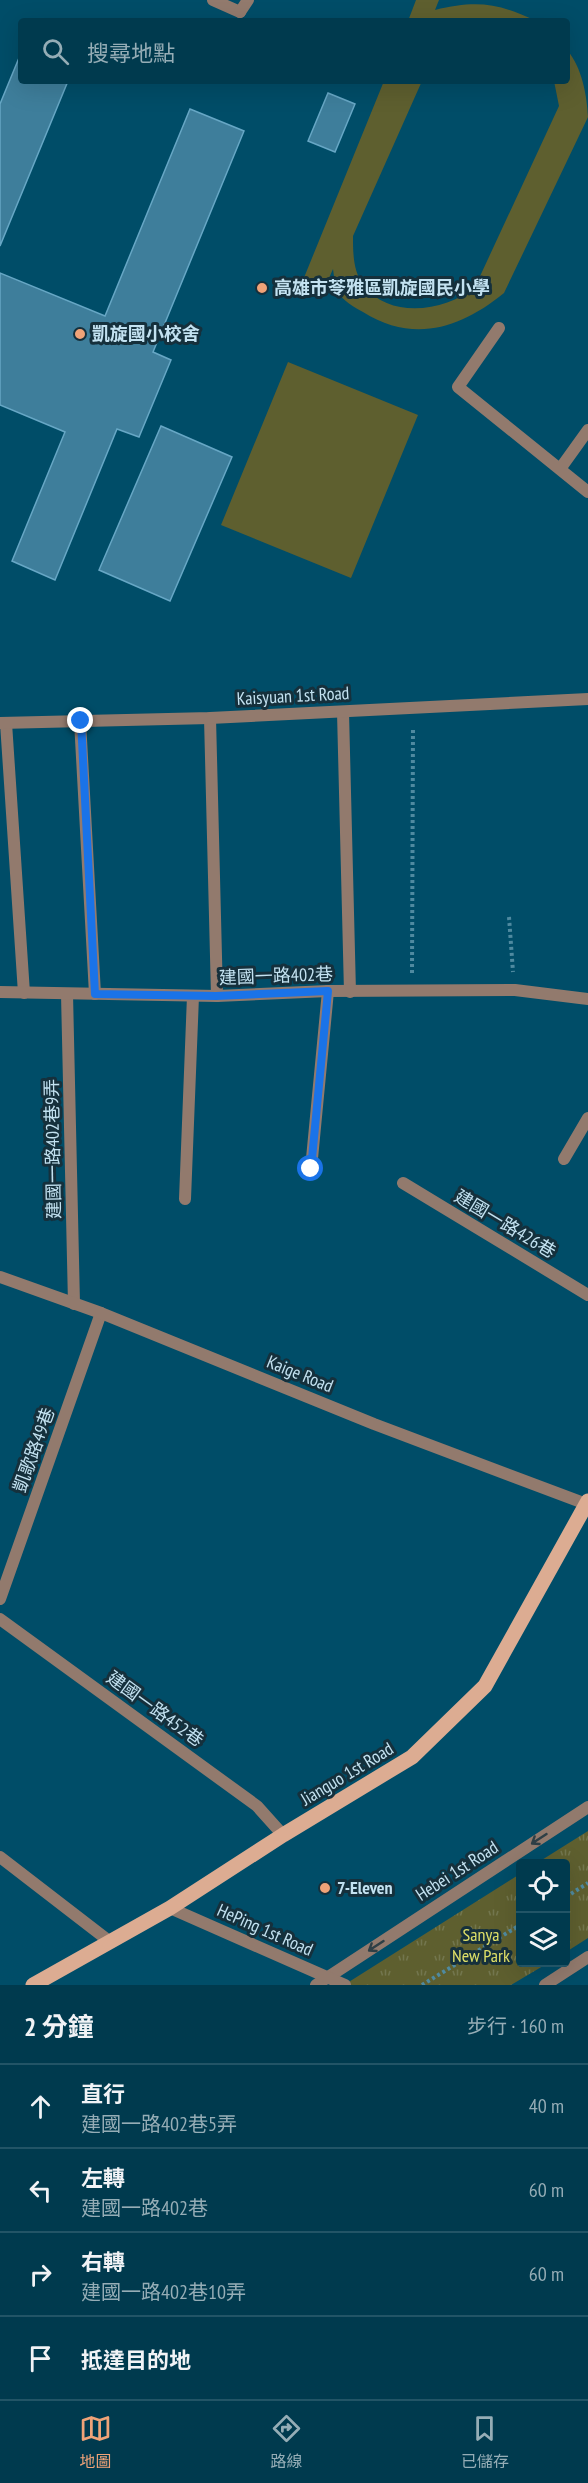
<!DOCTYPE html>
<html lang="zh-TW">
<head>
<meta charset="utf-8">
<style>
  :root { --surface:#003a4e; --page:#0e4558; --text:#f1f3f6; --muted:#95adb6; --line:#225466; --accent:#f0a378 }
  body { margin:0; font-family:"PT Sans Narrow","Noto Sans TC",sans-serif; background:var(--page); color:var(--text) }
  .controls { position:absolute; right:18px; bottom:18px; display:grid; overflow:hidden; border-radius:6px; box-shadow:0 6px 24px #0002 }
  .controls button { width:54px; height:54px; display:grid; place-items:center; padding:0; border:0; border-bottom:2px solid var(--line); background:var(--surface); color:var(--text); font:30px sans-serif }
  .stop { position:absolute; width:18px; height:18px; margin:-14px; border:4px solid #1a73e8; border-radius:50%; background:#fff }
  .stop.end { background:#1a73e8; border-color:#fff; box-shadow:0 2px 6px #0008 }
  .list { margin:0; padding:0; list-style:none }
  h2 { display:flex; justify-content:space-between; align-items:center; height:78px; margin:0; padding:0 24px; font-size:26px }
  h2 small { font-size:20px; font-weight:400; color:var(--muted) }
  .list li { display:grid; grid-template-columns:39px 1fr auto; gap:18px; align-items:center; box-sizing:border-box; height:84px; padding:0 24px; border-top:2px solid var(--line) }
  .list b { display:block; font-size:22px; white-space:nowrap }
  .list p { margin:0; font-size:20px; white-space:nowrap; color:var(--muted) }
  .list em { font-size:20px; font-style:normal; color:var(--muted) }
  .icon { flex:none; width:33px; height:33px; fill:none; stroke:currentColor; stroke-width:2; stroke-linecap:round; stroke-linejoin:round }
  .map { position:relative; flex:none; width:588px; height:1985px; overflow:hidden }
  .search { position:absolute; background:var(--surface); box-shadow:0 6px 24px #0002; left:18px; right:18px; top:18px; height:66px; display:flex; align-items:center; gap:15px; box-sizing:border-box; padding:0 21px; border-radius:6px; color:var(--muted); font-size:22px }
  .sheet { height:414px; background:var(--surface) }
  nav { display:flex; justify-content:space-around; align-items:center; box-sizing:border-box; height:84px; border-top:2px solid var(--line); background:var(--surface); font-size:16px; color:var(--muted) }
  nav a { display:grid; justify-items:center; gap:3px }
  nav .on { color:var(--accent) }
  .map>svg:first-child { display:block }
  .grass { fill:#5e5f2f }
  .park { fill:url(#park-tufts) }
  .building { fill:#3e7e9b; stroke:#67a7c5; stroke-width:1.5 }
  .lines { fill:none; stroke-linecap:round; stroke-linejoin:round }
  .path { stroke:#4f8aa0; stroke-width:4; stroke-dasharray:3 3; stroke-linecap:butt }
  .service { stroke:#927a6d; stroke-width:12 }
  .minor { stroke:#927a6d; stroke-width:12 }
  .tertiary { stroke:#927a6d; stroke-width:12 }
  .primary { stroke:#dcac92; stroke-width:15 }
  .oneway { stroke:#2e3f46 }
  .route { stroke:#1a73e8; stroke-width:8 }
  .poi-dot { fill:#f0a378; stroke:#15303c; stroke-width:2 }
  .labels { text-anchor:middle; stroke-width:6; stroke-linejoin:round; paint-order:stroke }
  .poi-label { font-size:18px; font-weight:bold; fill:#c3e2f1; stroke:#15303c; text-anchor:start }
  .street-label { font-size:18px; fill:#c3e2f1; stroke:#15303c }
  .park-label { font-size:18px; fill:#dfe068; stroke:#15303c }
</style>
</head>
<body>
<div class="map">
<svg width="588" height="1985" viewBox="0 0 588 1985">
  <defs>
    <pattern id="park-tufts" width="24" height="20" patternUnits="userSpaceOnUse" patternTransform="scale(1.5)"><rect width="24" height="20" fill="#5e5f2f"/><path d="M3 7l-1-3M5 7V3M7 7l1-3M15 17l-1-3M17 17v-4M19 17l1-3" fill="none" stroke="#73764e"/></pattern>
  </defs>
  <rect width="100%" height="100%" fill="#004d68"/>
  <!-- grass -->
  <path class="grass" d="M416,0H439L435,10C476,0 499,3 536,21H408Z
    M567,50C582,67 587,96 588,117L504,293C461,328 414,344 363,312C355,308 342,300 338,292C335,286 334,276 333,269L323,292L301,285L384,81H422L353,236C353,253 353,272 364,286C391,320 446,311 475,287L559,106L554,81H567Z
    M288,362L418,415L351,578L221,525Z"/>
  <!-- park -->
  <path class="park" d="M588,1831V1938L566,1952V1864L537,1863Z
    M520,1874V1962L548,1963L511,1985H344Z"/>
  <!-- building -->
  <path class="building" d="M21,53V81H68L0,246V104Z
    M328,93L355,104L335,152L308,141Z
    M190,109L244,131L153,352L171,360L139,437L117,429L55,580L12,561L65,432L0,405V273L105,316Z
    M161,426L232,457L170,601L99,570Z"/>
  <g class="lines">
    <!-- path -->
    <path class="path" d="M509,917L513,972
      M412,973L413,728
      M566,1897L588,1883
      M422,1985L520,1925"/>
    <!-- service -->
    <path class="service" d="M213,0L240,12
      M499,328L458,387L588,492
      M560,469L588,430
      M343,712L350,992
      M210,718L217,996
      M80,721L95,994
      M6,723L24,993
      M67,994L74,1304
      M564,1159L588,1118
      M311,1169L328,991
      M185,1199L193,996
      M0,1599L101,1313
      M0,1619L257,1806L283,1835
      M0,1857L109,1941"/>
    <!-- minor -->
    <path class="minor" d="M240,12L248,0
      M0,723L210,718L588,699
      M0,992L217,996L328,991L515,990L588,999
      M403,1183L588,1295
      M0,1277L101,1313L374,1424L586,1504
      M316,1985L588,1807
      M545,1985L588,1957"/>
    <!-- tertiary -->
    <path class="tertiary" d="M170,1908L345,1985"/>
    <!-- primary -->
    <path class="primary" d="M33,1985L170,1908L283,1835L412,1757L485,1686L588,1501"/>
  </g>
  <!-- one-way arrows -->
  <defs><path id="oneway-shaft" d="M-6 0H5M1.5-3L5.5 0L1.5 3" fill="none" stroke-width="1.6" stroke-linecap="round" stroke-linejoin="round" transform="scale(1.5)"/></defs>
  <g class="oneway">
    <use href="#oneway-shaft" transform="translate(539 1839) rotate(147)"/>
    <use href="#oneway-shaft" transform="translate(376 1946) rotate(147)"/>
  </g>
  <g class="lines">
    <!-- route -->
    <path class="route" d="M81,721L95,994L216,996L328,991L311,1169"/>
  </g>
  <!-- markers -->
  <g class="poi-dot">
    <circle cx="262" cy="288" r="6"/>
    <circle cx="80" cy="334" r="6"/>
    <circle cx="325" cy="1888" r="6"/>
  </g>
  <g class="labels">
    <!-- poi labels -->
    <g class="poi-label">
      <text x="274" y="294">高雄市苓雅區凱旋國民小學</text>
      <text x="92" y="340">凱旋國小校舍</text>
      <text x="337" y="1894">7-Eleven</text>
    </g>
    <!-- street labels -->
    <g class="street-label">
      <text transform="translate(293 696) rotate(-3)" y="6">Kaisyuan 1st Road</text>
      <text transform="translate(276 976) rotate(-2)" y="6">建國一路402巷</text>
      <text transform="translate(53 1149) rotate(-91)" y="6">建國一路402巷9弄</text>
      <text transform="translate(505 1224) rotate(31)" y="6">建國一路426巷</text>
      <text transform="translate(300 1374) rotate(22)" y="6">Kaige Road</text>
      <text transform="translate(34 1450) rotate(-70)" y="6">凱歌路49巷</text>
      <text transform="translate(155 1709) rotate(36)" y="6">建國一路452巷</text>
      <text transform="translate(347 1774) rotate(-31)" y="6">Jianguo 1st Road</text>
      <text transform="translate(457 1871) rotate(-33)" y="6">Hebei 1st Road</text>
      <text transform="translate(265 1930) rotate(24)" y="6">HePing 1st Road</text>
    </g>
    <!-- park labels -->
    <g class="park-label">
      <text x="481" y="1941">Sanya<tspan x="481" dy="21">New Park</tspan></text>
    </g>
  </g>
</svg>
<div class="controls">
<button><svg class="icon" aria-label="locate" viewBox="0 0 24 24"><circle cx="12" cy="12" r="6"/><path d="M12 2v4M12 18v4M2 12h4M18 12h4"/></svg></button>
<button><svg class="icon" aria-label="layers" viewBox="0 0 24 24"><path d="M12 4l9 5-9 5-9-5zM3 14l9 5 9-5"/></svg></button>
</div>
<div class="stop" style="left:311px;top:1169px"></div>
<div class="stop end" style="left:81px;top:721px"></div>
<div class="search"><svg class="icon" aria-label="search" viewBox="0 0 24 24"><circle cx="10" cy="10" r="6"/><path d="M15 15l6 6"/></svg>搜尋地點</div>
</div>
<section class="sheet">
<h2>2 分鐘<small>步行 · 160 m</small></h2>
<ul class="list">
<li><svg class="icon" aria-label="ahead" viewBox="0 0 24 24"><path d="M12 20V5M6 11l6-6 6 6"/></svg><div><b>直行</b><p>建國一路402巷5弄</p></div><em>40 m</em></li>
<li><svg class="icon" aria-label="left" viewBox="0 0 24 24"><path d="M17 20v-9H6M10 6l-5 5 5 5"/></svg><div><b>左轉</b><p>建國一路402巷</p></div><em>60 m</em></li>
<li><svg class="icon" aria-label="right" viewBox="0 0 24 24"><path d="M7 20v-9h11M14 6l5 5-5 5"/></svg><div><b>右轉</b><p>建國一路402巷10弄</p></div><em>60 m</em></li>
<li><svg class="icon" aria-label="arrive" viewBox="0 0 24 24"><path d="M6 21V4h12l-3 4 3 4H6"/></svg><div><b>抵達目的地</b></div></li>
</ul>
</section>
<nav>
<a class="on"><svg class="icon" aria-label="map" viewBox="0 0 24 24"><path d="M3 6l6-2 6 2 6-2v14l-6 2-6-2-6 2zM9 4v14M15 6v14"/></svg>地圖</a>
<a><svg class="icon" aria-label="directions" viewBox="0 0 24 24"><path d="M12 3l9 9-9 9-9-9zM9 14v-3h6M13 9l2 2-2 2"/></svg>路線</a>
<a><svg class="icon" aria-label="saved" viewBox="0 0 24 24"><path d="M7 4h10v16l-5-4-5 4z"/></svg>已儲存</a>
</nav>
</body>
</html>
